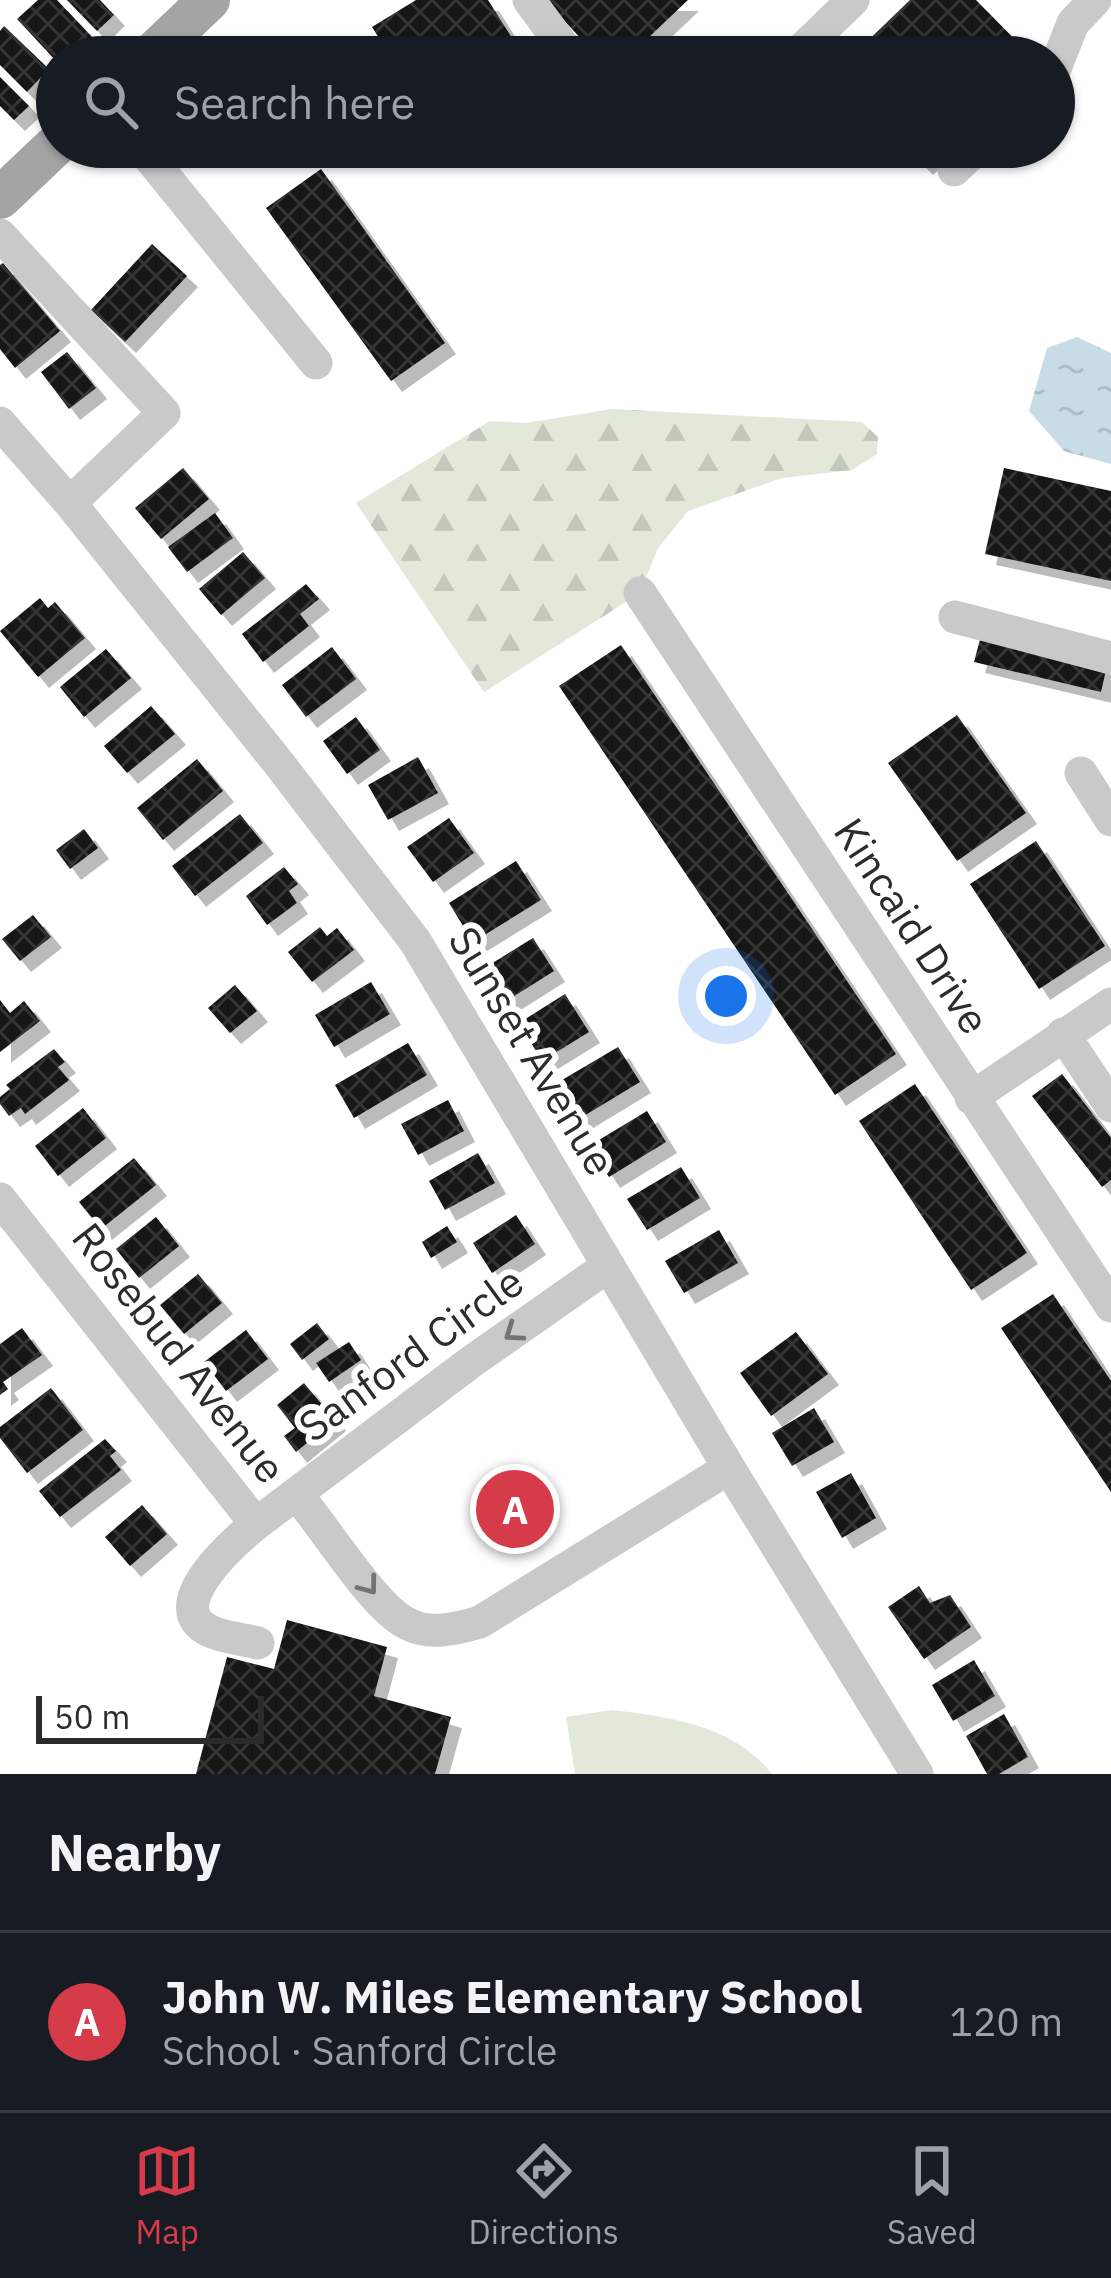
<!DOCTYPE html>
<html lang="en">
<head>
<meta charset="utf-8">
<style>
  :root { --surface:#171b24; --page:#20242c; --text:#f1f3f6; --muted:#9ea1a6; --line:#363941; --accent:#d63b49 }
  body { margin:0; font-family:"IBM Plex Sans",sans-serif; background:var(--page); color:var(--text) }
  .scale { position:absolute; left:36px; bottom:30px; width:228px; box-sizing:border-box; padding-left:12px; border:6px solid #2c2c2c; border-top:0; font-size:33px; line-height:42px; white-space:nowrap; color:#2c2c2c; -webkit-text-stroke:9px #fff; paint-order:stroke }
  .you { position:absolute; left:726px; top:996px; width:42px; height:42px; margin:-30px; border:9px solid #fff; border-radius:50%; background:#1a73e8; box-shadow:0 0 0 18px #1a73e833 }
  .badge { display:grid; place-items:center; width:78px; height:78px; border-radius:50%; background:var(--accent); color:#fff; font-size:39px; font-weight:700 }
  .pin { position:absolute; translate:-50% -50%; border:6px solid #fff; box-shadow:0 3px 12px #0006 }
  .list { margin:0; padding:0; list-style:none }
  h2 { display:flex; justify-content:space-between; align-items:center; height:156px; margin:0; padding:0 48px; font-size:51px }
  h2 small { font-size:39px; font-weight:400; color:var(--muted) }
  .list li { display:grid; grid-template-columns:78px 1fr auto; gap:36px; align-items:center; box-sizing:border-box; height:180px; padding:0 48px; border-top:3px solid var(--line) }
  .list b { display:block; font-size:45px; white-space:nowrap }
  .list p { margin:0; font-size:39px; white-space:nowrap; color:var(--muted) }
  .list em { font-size:39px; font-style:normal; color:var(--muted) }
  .icon { flex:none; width:66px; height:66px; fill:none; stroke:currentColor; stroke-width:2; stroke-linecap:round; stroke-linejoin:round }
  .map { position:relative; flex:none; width:1111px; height:1774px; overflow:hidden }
  .search { position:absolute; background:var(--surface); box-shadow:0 3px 9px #0004; left:36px; right:36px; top:36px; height:132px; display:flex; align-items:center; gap:30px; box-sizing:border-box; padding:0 42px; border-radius:66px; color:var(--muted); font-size:45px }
  .sheet { height:336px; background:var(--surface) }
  nav { display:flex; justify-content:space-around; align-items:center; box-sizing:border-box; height:168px; border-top:3px solid var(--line); background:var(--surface); font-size:33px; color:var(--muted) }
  nav a { display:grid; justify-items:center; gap:6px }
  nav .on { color:var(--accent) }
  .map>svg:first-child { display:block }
  .grass { fill:#e2e9da }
  .forest { fill:url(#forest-firs) }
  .water { fill:url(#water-ripples) }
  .building { fill:url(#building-cross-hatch); filter:url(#shadow) }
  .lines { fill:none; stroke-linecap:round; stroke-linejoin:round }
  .minor { stroke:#c9c9c9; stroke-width:33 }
  .major { stroke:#a4a4a4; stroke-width:42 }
  .oneway { stroke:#737373 }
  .labels { text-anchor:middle; stroke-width:12; stroke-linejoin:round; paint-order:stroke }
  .street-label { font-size:42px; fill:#2c2c2c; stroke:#fff }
</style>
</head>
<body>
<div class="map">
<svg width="1111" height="1774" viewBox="0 0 1111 1774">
  <defs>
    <pattern id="forest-firs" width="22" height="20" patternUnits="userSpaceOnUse" patternTransform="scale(3)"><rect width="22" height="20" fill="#e2e9da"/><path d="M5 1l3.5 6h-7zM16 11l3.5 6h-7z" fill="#c2c8bb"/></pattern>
    <pattern id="water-ripples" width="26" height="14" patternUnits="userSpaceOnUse" patternTransform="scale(3)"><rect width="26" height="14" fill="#c7dce7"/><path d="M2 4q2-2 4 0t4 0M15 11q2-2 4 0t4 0" fill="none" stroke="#abbdc6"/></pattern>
    <pattern id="building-cross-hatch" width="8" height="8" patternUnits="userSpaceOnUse" patternTransform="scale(3)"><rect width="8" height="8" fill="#131313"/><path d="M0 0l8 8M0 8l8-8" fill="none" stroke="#363636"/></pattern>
    <filter id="shadow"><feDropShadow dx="11" dy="11" stdDeviation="0" flood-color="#0004"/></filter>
  </defs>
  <rect width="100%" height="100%" fill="#fff"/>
  <!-- grass -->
  <path class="grass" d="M612,1710C671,1717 733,1725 772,1774H575L566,1717Z"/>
  <!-- forest -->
  <path class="forest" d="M612,409L862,422L878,437L877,454L852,470L782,478L688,511L658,548L640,593L484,692L356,503L490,421L526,423Z"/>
  <!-- water -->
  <path class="water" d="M1077,337L1111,353V464L1064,451L1029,411L1047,348Z"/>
  <!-- building -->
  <path class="building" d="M38,0H57L92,37L70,57H57V62L17,19Z
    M67,0H100L114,15L97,31Z
    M416,0H488L524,57H391L372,27Z
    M545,0H688L628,57H598Z
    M910,0H976L1032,57H851Z
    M4,26L49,69L27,92L0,65V31Z
    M0,77L29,106L14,120L0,106Z
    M905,147H940L922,164Z
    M321,169L445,343L391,381L266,208Z
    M152,244L187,276L125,342L91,310Z
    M3,263L60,331L15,368L0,349V265Z
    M67,352L96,388L69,409L41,372Z
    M183,468L209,499L161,539L135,508Z
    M1004,468L1111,491V581L985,554Z
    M215,513L233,538L187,572L168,547Z
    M243,552L265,578L221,615L199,589Z
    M306,584L319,599L300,614L309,626L263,662L242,634Z
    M40,598L48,608L55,602L85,638L38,677L0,631Z
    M982,632L1108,661L1101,692L974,662Z
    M621,645L896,1054L835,1095L559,686Z
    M332,647L356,679L306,717L282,685Z
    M106,649L131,678L84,717L60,687Z
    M151,706L175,734L127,773L104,746Z
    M957,715L1026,813L957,861L888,763Z
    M356,717L380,750L347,774L323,741Z
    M418,757L438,793L388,820L368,785Z
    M197,759L223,791L163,840L137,808Z
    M240,814L263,843L195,896L172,866Z
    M449,818L474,853L433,882L407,847Z
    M84,829L98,848L70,869L56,850Z
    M1036,841L1105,946L1039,989L970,884Z
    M516,861L541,900L473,942L449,903Z
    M284,867L298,884L289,891L297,903L267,925L246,896Z
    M33,915L51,937L20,961L2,939Z
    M320,927L327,936L337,928L354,950L312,982L288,952Z
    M533,938L554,971L508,1000L486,967Z
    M371,982L390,1014L334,1047L315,1015Z
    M235,985L257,1011L230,1033L208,1008Z
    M565,994L589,1032L542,1061L519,1023Z
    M0,1000L10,1013L24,1001L40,1021L0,1052Z
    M408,1043L427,1075L354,1118L335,1085Z
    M618,1047L640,1082L579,1119L557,1083Z
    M54,1049L65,1062L58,1067L69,1080L25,1114L21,1108L9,1116L0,1104V1097L10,1089L6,1085Z
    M1062,1074L1111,1138V1180L1102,1187L1032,1096Z
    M915,1084L1027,1253L971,1290L859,1121Z
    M448,1100L464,1131L418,1155L401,1124Z
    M83,1108L106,1138L58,1176L35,1146Z
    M647,1111L666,1142L609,1177L589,1146Z
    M478,1153L495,1183L445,1210L429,1181Z
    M134,1158L156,1185L101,1229L79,1202Z
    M681,1167L700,1198L647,1230L627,1199Z
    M516,1215L535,1244L492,1273L473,1243Z
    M156,1217L179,1246L139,1278L116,1249Z
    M447,1226L457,1242L431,1258L422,1242Z
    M719,1230L738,1263L684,1293L665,1261Z
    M198,1274L222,1303L184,1334L160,1305Z
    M1053,1294L1111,1381V1492L1001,1328Z
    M317,1323L329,1339L302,1360L290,1344Z
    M22,1328L42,1355L3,1382L8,1389L0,1395V1344Z
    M246,1330L268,1359L226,1391L204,1362Z
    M796,1332L828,1374L771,1416L740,1373Z
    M349,1342L361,1360L329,1382L316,1363Z
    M304,1383L335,1420L296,1452L284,1436L295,1428L277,1405Z
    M51,1388L83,1430L27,1473L0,1438V1427Z
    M814,1408L834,1442L792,1466L772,1433Z
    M105,1439L116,1451L110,1456L121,1470L60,1517L39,1491Z
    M851,1473L876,1518L842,1538L816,1492Z
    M142,1505L167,1534L130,1566L105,1537Z
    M919,1586L930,1603L950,1595L971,1627L924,1659L888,1607Z
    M287,1620L387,1647L374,1696L451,1717L435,1774H196L227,1657L274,1669Z
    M974,1660L995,1696L953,1721L932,1685Z
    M1004,1714L1028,1757L999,1774H987L966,1736Z"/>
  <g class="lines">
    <!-- minor -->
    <path class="minor" d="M529,0L571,57
      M794,57L853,0
      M1054,71L1073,23L1095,0
      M141,147L316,363
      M954,170L978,147
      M0,235L164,413L70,503
      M0,423L70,503L277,761L415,941L729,1468L917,1774
      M640,593L1111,1306
      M955,617L1111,658
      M1081,773L1111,820
      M1063,1034L1111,1106
      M971,1098L1111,1004
      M0,1199L256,1524L471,1362L608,1266
      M296,1494C326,1528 371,1604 406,1623C429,1636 456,1629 480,1622L729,1468
      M256,1524C234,1542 159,1607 210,1631C224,1638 243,1639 258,1643"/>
    <!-- major -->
    <path class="major" d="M149,57L209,0
      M0,198L57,144"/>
  </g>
  <!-- one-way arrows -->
  <defs><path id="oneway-chevron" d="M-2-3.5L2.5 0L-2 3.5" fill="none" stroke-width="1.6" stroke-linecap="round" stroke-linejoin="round" transform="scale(3)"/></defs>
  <g class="oneway">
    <use href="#oneway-chevron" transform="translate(513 1333) rotate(145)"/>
    <use href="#oneway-chevron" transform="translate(369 1586) rotate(53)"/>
  </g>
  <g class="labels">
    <!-- street labels -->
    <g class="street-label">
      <text transform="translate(912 926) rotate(57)" y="15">Kincaid Drive</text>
      <text transform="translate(532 1051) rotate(59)" y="15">Sunset Avenue</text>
      <text transform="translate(179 1353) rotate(52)" y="15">Rosebud Avenue</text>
      <text transform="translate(411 1354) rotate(-36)" y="15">Sanford Circle</text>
    </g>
  </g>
</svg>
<div class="scale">50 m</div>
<div class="you"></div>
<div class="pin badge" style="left:515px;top:1509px">A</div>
<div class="search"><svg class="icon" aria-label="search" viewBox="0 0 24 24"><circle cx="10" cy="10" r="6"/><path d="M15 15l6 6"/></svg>Search here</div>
</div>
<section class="sheet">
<h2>Nearby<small></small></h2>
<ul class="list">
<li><span class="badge">A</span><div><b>John W. Miles Elementary School</b><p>School · Sanford Circle</p></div><em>120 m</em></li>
</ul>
</section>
<nav>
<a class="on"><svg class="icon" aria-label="map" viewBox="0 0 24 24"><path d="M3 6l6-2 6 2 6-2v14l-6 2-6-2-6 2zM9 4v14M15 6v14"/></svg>Map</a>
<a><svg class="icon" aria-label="directions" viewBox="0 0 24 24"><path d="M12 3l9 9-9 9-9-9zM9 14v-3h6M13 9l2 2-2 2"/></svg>Directions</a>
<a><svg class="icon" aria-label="saved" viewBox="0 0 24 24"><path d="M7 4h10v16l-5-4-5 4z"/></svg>Saved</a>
</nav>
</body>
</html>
